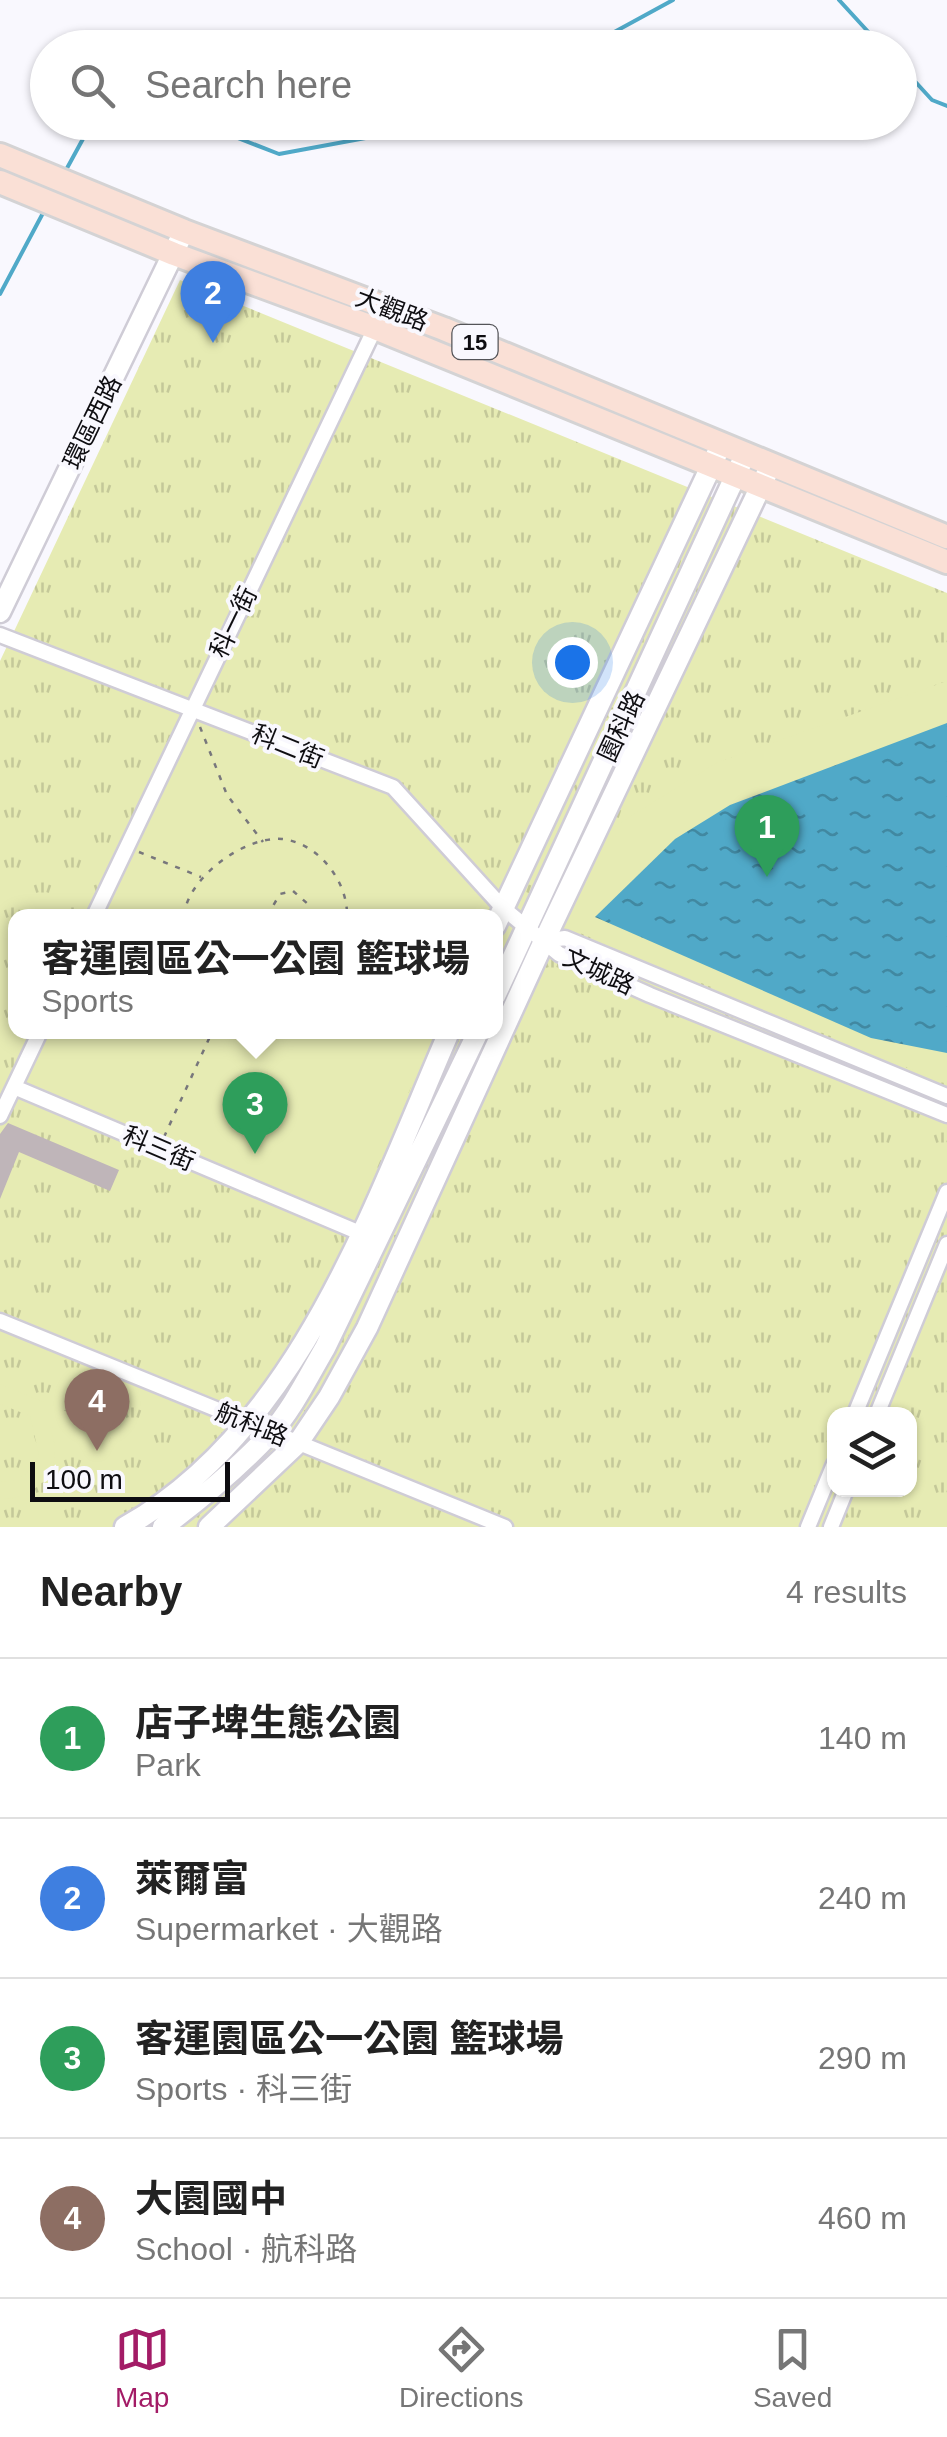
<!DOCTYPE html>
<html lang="en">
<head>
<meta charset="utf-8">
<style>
  :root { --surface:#fff; --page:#f6f6f6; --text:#222; --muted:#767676; --line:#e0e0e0; --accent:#a31b66 }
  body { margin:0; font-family:Arial,"Noto Sans TC",sans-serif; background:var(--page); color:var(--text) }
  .controls { position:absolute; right:30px; bottom:30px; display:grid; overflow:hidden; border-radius:20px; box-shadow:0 2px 8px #0004 }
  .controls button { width:90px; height:90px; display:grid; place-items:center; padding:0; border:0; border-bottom:2px solid var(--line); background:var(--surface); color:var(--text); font:50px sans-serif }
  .scale { position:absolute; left:30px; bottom:25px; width:200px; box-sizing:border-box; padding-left:10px; border:5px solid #0e0d11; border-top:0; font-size:28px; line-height:35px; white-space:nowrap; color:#0e0d11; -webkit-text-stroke:8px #f9f8fe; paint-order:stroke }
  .you { position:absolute; left:572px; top:662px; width:35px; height:35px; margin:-25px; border:8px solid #fff; border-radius:50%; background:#1a73e8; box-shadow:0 0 0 15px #1a73e833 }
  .badge { display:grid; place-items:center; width:65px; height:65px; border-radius:50%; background:var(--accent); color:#fff; font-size:32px; font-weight:700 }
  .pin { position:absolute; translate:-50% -82px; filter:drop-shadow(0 2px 5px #0008) }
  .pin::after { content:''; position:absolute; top:52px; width:35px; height:30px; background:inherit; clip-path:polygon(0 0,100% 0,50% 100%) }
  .popup { position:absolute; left:8px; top:909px; width:495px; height:130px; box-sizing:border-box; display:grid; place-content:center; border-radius:20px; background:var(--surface); filter:drop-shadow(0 2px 8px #0005); font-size:32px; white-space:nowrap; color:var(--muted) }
  .popup b { font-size:38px; color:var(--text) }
  .popup::after { content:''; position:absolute; left:50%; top:100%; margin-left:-20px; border:20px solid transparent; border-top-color:var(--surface) }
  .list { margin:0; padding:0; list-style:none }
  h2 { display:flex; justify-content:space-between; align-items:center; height:130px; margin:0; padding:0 40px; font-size:42px }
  h2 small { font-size:32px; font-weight:400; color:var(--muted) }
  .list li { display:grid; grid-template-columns:65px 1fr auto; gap:30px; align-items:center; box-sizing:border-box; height:160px; padding:0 40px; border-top:2px solid var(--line) }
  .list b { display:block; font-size:38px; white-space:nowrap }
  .list p { margin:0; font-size:32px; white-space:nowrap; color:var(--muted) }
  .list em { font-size:32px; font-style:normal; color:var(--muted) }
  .icon { flex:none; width:55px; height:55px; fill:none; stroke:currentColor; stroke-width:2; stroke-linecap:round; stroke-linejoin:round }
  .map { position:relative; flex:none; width:947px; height:1527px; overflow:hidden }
  .search { position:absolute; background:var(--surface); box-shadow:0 2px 8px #0004; left:30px; right:30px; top:30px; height:110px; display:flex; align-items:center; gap:25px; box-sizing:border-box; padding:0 35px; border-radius:55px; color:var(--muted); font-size:38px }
  .sheet { height:770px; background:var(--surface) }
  nav { display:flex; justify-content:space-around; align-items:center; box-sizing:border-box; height:140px; border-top:2px solid var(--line); background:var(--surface); font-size:28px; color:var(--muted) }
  nav a { display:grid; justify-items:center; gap:5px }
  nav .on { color:var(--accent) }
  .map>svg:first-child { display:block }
  .grass { fill:url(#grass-tufts); fill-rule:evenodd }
  .park { fill:#e6ebb3 }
  .water { fill:url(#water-ripples) }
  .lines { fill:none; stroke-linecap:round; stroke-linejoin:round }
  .stream { stroke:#50a9c8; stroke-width:4 }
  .building { fill:#bfb5b9 }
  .street-casing { stroke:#cfccd6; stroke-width:19 }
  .secondary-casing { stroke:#cfccd6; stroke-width:25 }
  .primary-casing { stroke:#d4d3d4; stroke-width:28 }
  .path { stroke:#78777c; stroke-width:2.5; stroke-dasharray:5 8; stroke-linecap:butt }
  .street { stroke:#fff; stroke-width:14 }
  .secondary { stroke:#fff; stroke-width:20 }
  .primary { stroke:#fae0d6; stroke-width:22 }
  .labels { text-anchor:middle; stroke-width:8; stroke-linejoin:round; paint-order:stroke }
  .shield { fill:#f9f8fe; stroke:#545458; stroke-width:2.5 }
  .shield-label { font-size:22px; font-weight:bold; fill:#0e0d11 }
  .street-label { font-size:25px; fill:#0e0d11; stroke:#f9f8fe }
</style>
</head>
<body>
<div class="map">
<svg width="947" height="1527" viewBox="0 0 947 1527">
  <defs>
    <pattern id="grass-tufts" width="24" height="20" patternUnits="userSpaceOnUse" patternTransform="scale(2.5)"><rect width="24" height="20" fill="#e6ebb3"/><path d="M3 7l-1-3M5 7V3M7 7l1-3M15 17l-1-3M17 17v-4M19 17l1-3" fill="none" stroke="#c4c899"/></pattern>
    <pattern id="water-ripples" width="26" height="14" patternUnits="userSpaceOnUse" patternTransform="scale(2.5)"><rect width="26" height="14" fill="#50a9c8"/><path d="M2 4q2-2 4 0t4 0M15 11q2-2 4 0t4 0" fill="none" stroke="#4188a1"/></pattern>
  </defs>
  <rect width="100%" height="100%" fill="#f9f8fe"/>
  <!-- grass -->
  <path class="grass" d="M180,280L947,593V1527H0V661ZM15,916H495V1032H15ZM834,1414H910V1490H834Z"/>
  <!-- park -->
  <path class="park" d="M947,681V1084L563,926L612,828L718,762Z
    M196,720L387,795L488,903L482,916H102Z
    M47,1032H434L354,1223L22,1084Z
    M0,1384L113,1431L107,1449L50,1426C51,1433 55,1442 55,1450C56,1480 27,1500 0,1499V1481C19,1485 31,1471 39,1455L30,1416L0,1404Z"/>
  <!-- water -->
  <path class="water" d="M947,723V1053L871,1038L595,917L675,839L730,805Z"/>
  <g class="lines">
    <!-- stream -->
    <path class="stream" d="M839,0L883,48
      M585,48L673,0
      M900,65L932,100L947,106
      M197,122L279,154L452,122
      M66,170L90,126L100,122
      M0,294L43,213"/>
  </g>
  <!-- building -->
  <path class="building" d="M8,1123L119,1170L110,1191L19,1152L0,1199V1134Z"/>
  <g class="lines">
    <!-- street casing -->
    <g class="street-casing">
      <path id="street" d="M0,635L393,787L503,908L559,954L650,995L947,1115
        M94,916L375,328
        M544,941L565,938L947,1096
        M14,1087L360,1233
        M0,1116L40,1032
        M0,1321L505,1527
        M855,1414L947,1192
        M877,1414L947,1244
        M808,1527L834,1464
        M831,1527L846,1490"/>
    </g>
    <!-- secondary casing -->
    <g class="secondary-casing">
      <path id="secondary" d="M0,612L184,231
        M495,926L721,445
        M495,996L745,455
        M125,1527C299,1430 374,1205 449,1032
        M163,1527C201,1499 238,1468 270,1434C292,1410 308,1377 325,1348L478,1032
        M209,1527L298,1443L329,1397L367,1328L544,941L768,471"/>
    </g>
    <!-- primary casing -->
    <g class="primary-casing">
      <path id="primary" d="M0,155L184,231L444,329L947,537
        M0,182L174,254L375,328L947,562"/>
    </g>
    <!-- path -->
    <path class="path" d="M200,727L227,795L263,842
      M139,852L201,877
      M298,914L303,916
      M184,916C187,878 244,836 282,839C319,843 348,882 347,916
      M232,916L235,910L262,916
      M267,916L280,894L293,891L308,904V916
      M164,1137L212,1032"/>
    <!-- street -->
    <use href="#street" class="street"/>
    <!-- secondary -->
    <use href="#secondary" class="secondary"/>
    <!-- primary -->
    <use href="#primary" class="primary"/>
  </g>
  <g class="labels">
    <!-- shield labels -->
    <rect class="shield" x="452.5" y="325" width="45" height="34" rx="8"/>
    <g class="shield-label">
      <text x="475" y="350">15</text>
    </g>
    <!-- street labels -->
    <g class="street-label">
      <text transform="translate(392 309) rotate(21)" y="9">大觀路</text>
      <text transform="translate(92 422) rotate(-64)" y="9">環區西路</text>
      <text transform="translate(233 622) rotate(-64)" y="9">科一街</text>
      <text transform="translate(621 726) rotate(-65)" y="9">園科路</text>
      <text transform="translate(288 746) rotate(22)" y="9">科二街</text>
      <text transform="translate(599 971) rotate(25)" y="9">文城路</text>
      <text transform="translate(159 1148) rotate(23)" y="9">科三街</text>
      <text transform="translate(252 1424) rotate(22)" y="9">航科路</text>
    </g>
  </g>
</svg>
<div class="controls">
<button><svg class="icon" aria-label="layers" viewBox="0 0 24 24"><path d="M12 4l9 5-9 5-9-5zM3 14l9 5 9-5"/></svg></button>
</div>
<div class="scale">100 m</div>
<div class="you"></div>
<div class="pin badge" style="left:767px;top:877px;background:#2e9e5b">1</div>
<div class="pin badge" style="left:213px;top:343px;background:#3f7fe0">2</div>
<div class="pin badge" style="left:255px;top:1154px;background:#2e9e5b">3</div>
<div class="popup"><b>客運園區公一公園 籃球場</b>Sports</div>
<div class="pin badge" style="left:97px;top:1451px;background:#8d6e63">4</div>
<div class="search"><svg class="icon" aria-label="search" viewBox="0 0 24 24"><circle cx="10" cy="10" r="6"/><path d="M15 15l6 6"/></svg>Search here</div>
</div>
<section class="sheet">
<h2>Nearby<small>4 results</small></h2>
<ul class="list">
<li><span class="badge" style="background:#2e9e5b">1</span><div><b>店子埤生態公園</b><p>Park</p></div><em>140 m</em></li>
<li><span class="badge" style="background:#3f7fe0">2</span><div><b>萊爾富</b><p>Supermarket · 大觀路</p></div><em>240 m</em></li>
<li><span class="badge" style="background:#2e9e5b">3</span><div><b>客運園區公一公園 籃球場</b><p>Sports · 科三街</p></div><em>290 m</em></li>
<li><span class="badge" style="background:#8d6e63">4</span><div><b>大園國中</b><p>School · 航科路</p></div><em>460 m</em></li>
</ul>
</section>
<nav>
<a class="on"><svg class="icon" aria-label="map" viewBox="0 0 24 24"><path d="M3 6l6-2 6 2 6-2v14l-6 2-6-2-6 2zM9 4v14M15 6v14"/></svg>Map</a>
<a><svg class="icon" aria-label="directions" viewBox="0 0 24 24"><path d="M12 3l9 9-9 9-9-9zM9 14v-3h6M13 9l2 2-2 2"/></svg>Directions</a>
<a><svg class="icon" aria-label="saved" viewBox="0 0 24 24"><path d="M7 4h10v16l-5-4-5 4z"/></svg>Saved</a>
</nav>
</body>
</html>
